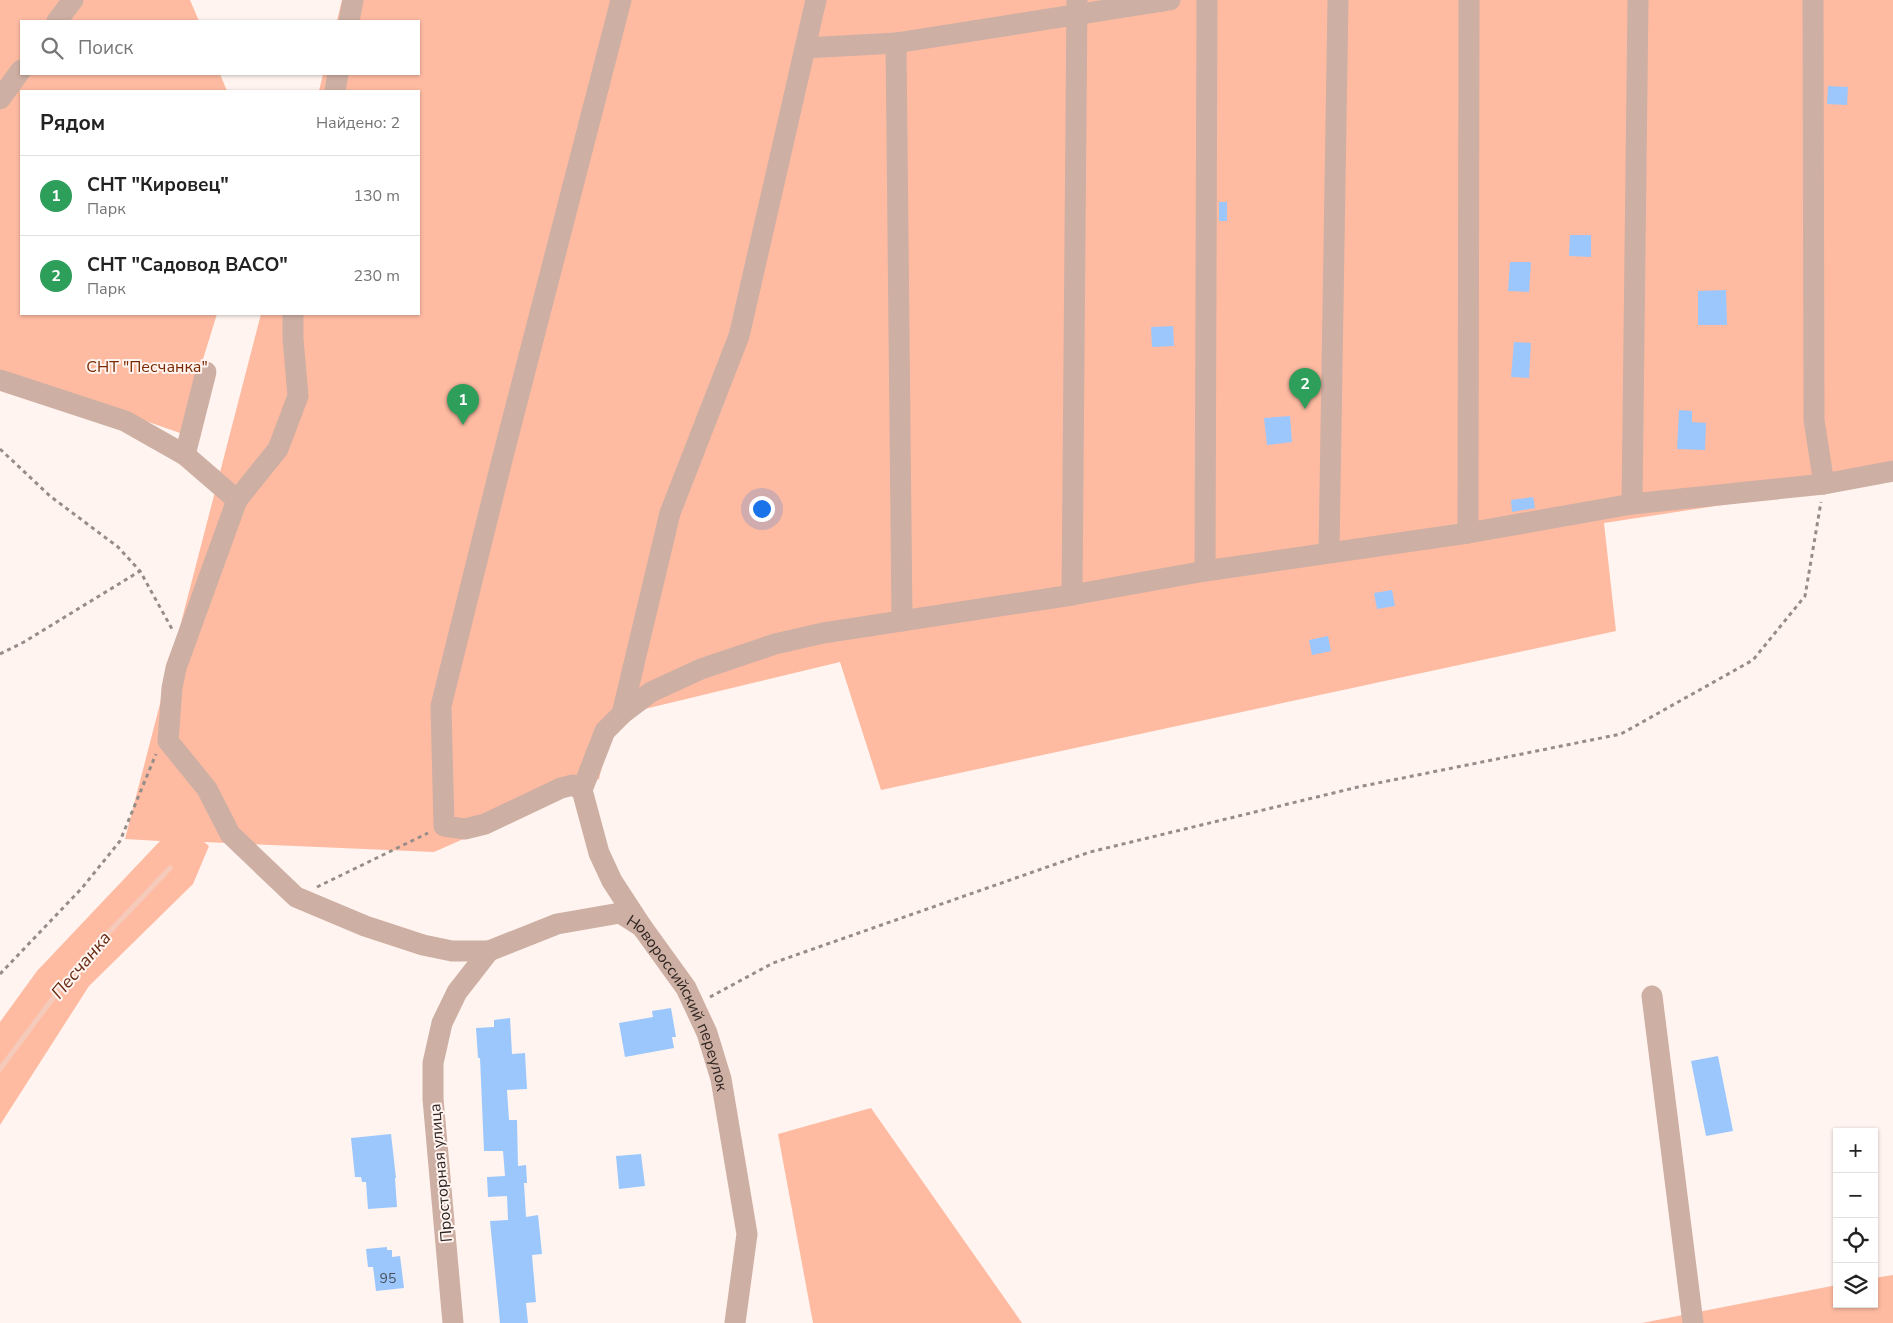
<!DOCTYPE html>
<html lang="ru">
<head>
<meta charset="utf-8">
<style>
  :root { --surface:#fff; --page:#f6f6f6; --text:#222; --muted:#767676; --line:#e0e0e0; --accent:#2563eb }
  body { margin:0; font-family:"Nunito Sans",sans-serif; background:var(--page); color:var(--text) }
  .controls { position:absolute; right:15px; bottom:15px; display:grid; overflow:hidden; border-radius:0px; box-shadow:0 1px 4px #0004 }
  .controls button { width:45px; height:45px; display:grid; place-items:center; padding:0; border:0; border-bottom:1px solid var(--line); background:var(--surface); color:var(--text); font:25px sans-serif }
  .you { position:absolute; left:761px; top:508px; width:18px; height:18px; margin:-12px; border:4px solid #fff; border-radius:50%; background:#1a73e8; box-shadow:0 0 0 8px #1a73e833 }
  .badge { display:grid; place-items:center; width:32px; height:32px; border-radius:50%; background:var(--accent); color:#fff; font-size:16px; font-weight:700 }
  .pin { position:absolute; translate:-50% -41px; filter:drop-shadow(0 1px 2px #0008) }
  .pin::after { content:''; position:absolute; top:26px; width:18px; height:15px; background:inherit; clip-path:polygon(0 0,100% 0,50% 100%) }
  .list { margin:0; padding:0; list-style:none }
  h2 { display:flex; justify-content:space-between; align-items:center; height:65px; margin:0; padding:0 20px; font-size:21px }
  h2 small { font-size:16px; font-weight:400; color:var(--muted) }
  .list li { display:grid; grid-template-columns:32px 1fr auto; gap:15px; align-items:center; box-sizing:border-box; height:80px; padding:0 20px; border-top:1px solid var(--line) }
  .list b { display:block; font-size:19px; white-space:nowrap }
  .list p { margin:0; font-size:16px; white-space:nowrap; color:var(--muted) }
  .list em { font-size:16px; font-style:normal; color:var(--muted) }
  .icon { flex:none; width:28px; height:28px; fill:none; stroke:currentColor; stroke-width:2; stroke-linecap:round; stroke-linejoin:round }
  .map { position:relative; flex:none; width:1893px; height:1323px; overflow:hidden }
  .search { position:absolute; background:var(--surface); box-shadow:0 1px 4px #0004; left:20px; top:20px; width:400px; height:55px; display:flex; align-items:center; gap:12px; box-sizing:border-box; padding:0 18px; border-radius:0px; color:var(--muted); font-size:19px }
  .panel { position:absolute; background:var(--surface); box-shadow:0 1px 4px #0004; left:20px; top:90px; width:400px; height:225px; border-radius:0px }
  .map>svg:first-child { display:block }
  .green { fill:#febba2 }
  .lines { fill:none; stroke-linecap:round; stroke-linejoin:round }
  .stream { stroke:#f5caba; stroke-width:5 }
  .building { fill:#9bc7fd }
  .path { stroke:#968c88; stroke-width:3; stroke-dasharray:4 4; stroke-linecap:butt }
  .minor { stroke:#ceafa3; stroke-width:21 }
  .labels { text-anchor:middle; stroke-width:4; stroke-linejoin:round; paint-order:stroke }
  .number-label { font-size:14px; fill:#4a4e59 }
  .park-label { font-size:16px; fill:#7a2a03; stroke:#fff4f0 }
  .street-label { font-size:16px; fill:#2f2522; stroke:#fff4f0 }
  .water-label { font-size:18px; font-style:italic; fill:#6a2c14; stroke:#fff4f0 }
</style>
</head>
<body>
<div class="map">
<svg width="1893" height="1323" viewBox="0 0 1893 1323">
  <rect width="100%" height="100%" fill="#fff4f0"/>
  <!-- green -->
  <path class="green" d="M0,0H190L199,21H21V74H220L227,91H21V314H217L180,433L0,370Z
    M342,0H807L728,338L660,512L599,779L434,852L204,842L209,846L193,884L89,986L0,1125V1022L37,971L160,841L125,839L261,314H419V91H319L323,74H419V21H337Z
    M821,0H1893V479L1604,523L1616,631L881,790L840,662L628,713L676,515L745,339Z
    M871,1108L1022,1323H813L778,1134Z
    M1893,1275V1323H1642L1837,1285V1304H1874V1278Z"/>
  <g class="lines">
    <!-- stream -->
    <path class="stream" d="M0,1069L77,966L170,868"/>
  </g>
  <!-- building -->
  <path class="building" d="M1828,86L1848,87L1847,105L1827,104Z
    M1219,202H1227V221H1219Z
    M1570,235H1591V257L1569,256Z
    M1510,262H1531L1529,292L1508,291Z
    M1726,290L1727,325H1698V291Z
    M1173,326L1174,346L1152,347L1151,327Z
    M1514,342L1531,343L1529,378L1511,377Z
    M1679,410L1692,411V422L1706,423L1705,450L1677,449Z
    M1290,416L1292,442L1267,445L1264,418Z
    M1533,497L1535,508L1512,512L1511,500Z
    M1392,590L1395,606L1377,609L1374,593Z
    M1328,636L1331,651L1312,655L1309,640Z
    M671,1008L676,1037H672L674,1048L625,1057L619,1023L653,1017L652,1011Z
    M510,1018L512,1054L525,1053L527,1089L507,1090L509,1120H517L518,1166L526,1165L527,1183H524L526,1217L538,1215L542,1254L532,1255L536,1302L526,1303L528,1323H500L490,1221L508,1220L507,1196L488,1197L487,1177L505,1176L503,1151H484L480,1058H478L476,1028L494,1027V1020Z
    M1718,1056L1733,1131L1706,1136L1691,1061Z
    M391,1134L396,1178H395L397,1207L368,1209L366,1182H362L361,1177H355L351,1138Z
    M641,1154L645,1186L619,1189L616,1156Z
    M387,1247V1250H392V1257L400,1256L404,1288L376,1291L373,1267H368L366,1249Z"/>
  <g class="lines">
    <!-- path -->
    <path class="path" d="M0,449L50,496L118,547L140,571L172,629
      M0,654L24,642L140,571
      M317,887L428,833
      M0,974L82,888L120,841L156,754
      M710,997L773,963L1090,852L1358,787L1621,734L1753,660L1805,596L1821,502"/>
    <!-- minor -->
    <g class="minor">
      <path d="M1813,0L1814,420L1824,484"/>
      <path d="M57,21L73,0"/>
      <path d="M349,21L353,0"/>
      <path d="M896,43L902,621"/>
      <path d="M805,48L896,43L1170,0"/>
      <path d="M335,91L338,74"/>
      <path d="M0,99L21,70"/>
      <path d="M0,380L125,421L185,455L237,500L176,668L172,688L168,741L207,789L230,834L296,897L365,926L423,945L452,951H489"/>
      <path d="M185,455L206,372"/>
      <path d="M237,500L278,449L298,396L293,339V314"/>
      <path d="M1632,504L1638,0"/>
      <path d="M1468,533L1469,0"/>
      <path d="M1329,552L1338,0"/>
      <path d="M1205,571L1207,0"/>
      <path d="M1072,595L1077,0"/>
      <path d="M622,714L670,513L739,336L816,0"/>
      <path d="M582,790L573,785L561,788L485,824L465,829L444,826L441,706L502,460L621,0"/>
      <path d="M642,927L612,881L599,853L582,790L605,731L622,714L651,692L701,669L775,644L823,633L1072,595L1205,571L1468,533L1632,504L1824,484L1893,471"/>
      <path d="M1652,996L1693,1323"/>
      <path id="s1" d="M453,1323L433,1099V1063L442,1023L457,992L489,951L557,924L620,913L642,927L686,988L707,1033L721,1079L747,1234L735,1323"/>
    </g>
  </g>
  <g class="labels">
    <!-- number labels -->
    <g class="number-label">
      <text x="388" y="1283">95</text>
    </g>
    <!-- park labels -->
    <g class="park-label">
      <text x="147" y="372">СНТ "Песчанка"</text>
    </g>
    <!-- street labels -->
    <g class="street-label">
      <text dy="6" stroke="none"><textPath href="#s1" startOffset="636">Новороссийский переулок</textPath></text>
      <text transform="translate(440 1173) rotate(-95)" y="6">Просторная улица</text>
    </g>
    <!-- water labels -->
    <g class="water-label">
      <text transform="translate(81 965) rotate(-50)" y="6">Песчанка</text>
    </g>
  </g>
</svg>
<div class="controls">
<button>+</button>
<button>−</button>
<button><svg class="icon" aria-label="locate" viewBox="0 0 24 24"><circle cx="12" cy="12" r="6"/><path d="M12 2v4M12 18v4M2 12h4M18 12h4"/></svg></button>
<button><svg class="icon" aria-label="layers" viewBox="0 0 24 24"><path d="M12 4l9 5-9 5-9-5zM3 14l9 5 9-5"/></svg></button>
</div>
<div class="you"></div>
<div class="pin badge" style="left:463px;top:425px;background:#2e9e5b">1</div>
<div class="pin badge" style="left:1305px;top:409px;background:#2e9e5b">2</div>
<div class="search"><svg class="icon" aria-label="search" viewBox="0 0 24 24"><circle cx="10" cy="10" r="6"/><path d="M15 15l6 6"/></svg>Поиск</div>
<section class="panel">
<h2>Рядом<small>Найдено: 2</small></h2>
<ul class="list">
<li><span class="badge" style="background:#2e9e5b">1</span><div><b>СНТ &quot;Кировец&quot;</b><p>Парк</p></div><em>130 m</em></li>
<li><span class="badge" style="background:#2e9e5b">2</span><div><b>СНТ &quot;Садовод ВАСО&quot;</b><p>Парк</p></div><em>230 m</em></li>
</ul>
</section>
</div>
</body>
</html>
